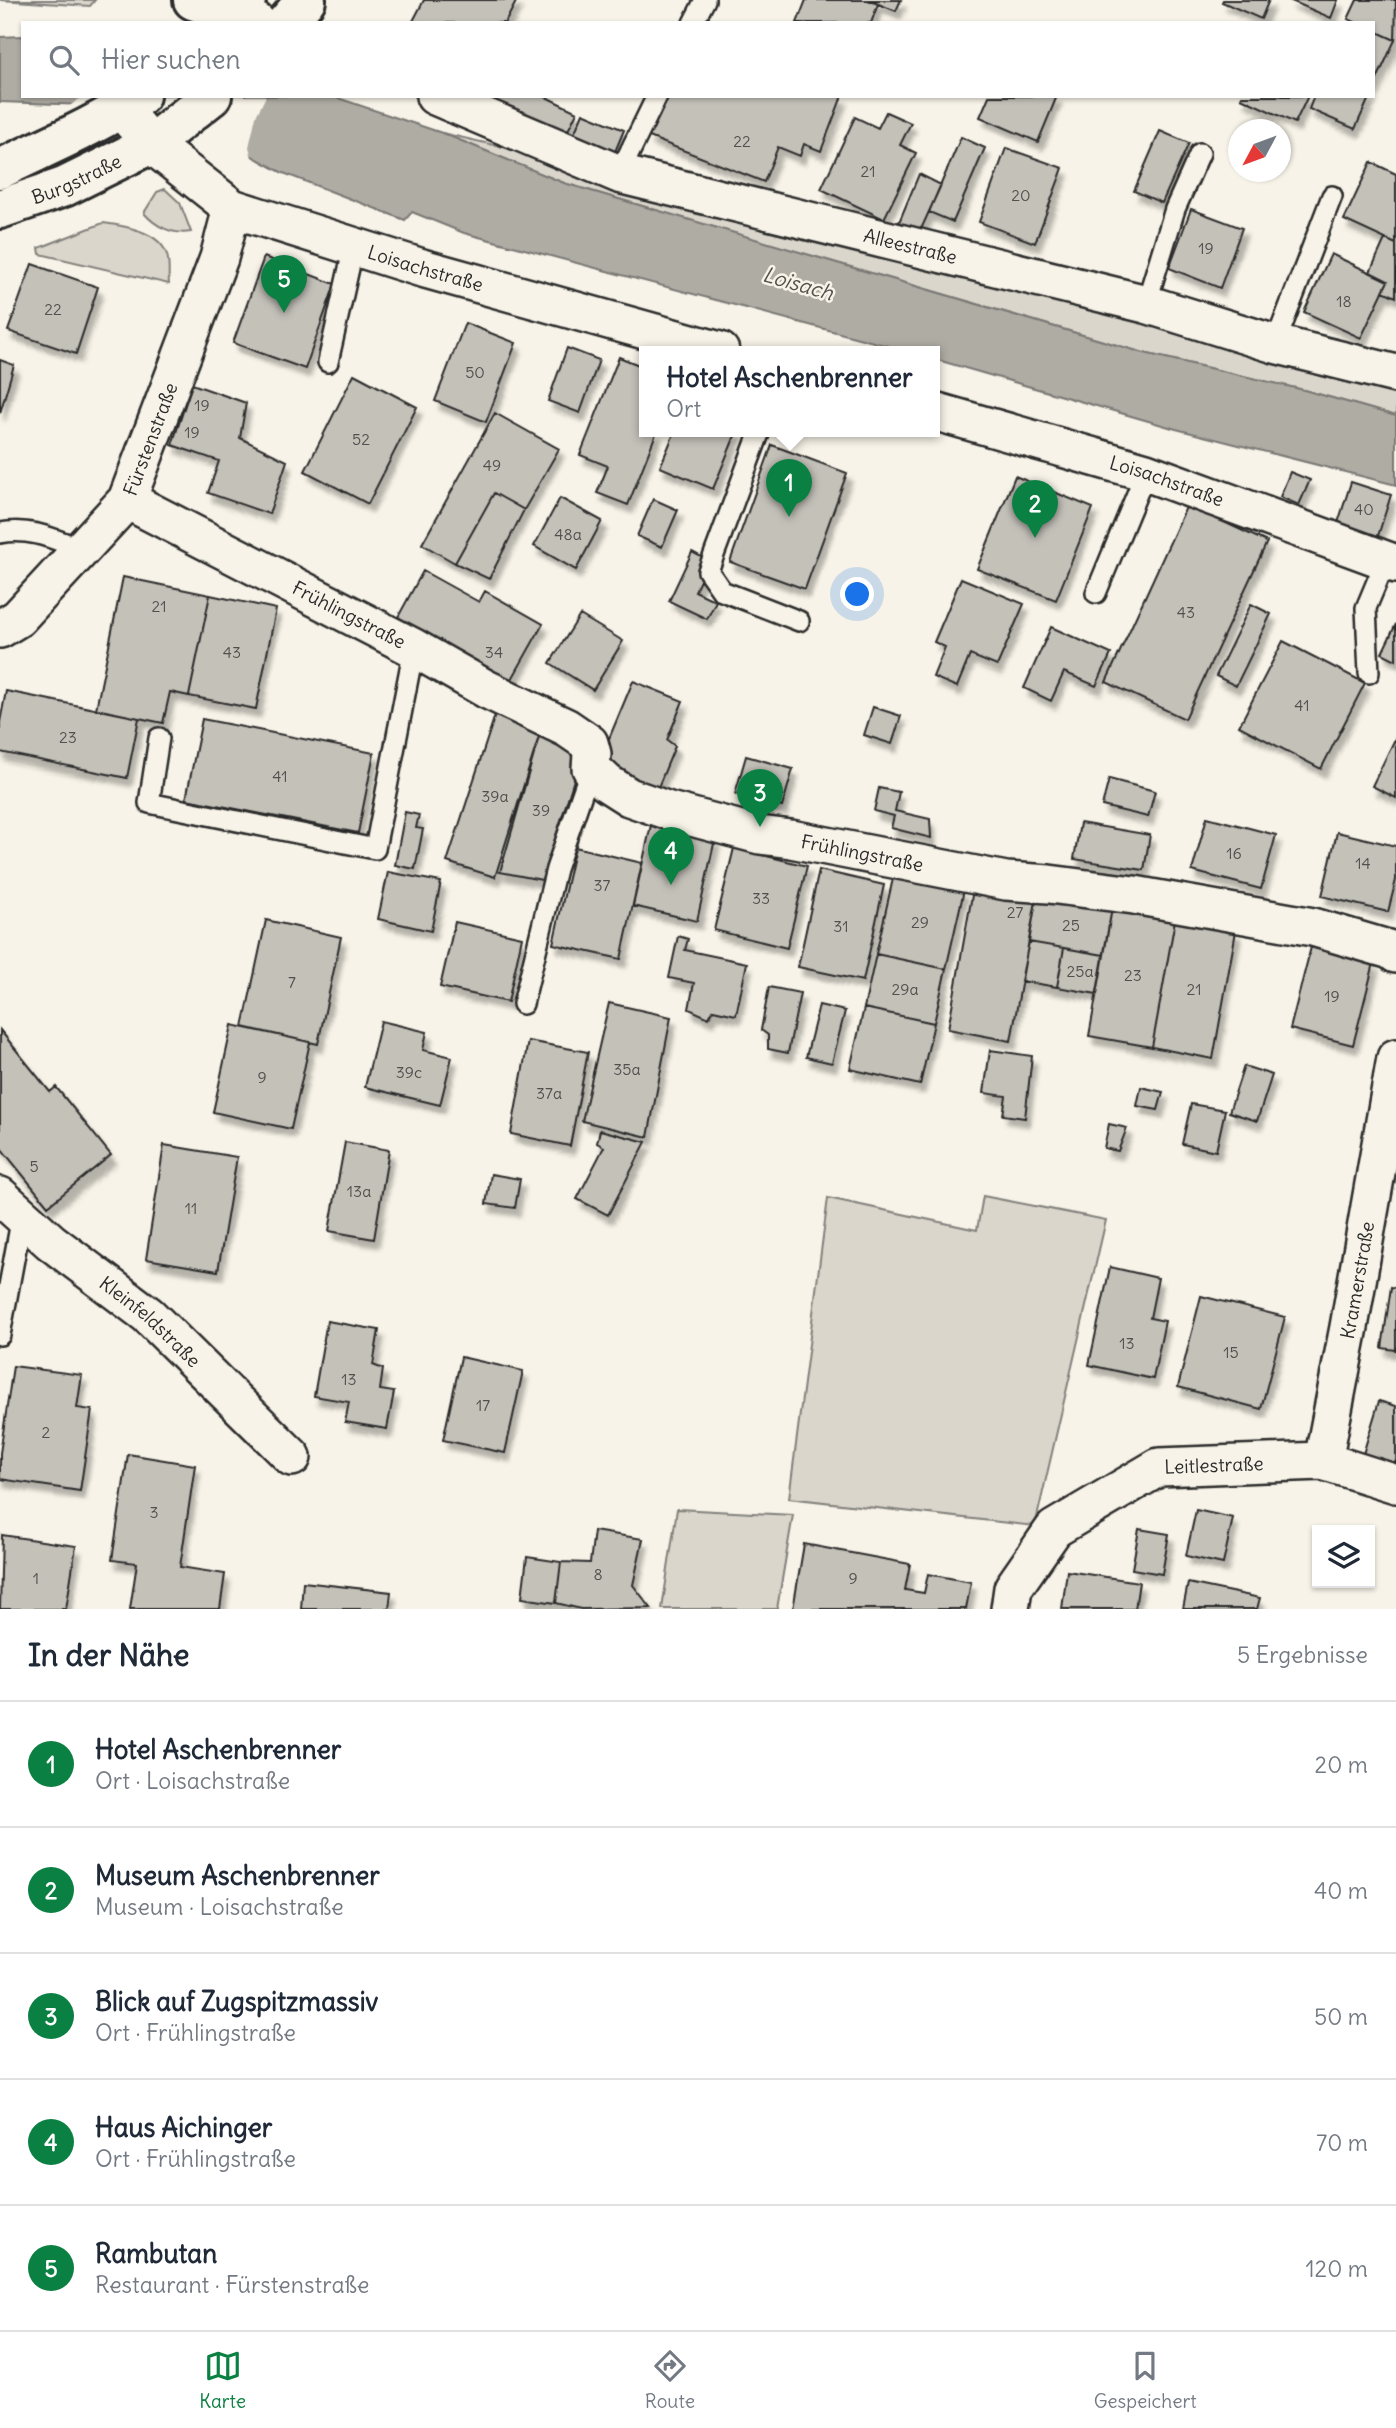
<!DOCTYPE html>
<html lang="de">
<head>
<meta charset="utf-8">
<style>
  :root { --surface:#fff; --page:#f2f2f3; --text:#1f2937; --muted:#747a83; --line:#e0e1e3; --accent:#0b8043 }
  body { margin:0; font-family:Delius,sans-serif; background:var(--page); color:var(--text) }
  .controls { position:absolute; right:21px; bottom:21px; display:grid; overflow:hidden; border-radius:0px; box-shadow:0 2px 5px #0004 }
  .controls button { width:63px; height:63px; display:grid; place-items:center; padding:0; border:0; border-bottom:2px solid var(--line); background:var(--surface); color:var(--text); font:35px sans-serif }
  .compass { position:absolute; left:1228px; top:119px; width:63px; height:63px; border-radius:50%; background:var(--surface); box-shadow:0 2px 5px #0004; rotate:229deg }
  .you { position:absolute; left:858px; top:595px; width:24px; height:24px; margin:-18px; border:5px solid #fff; border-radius:50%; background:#1a73e8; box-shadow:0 0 0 10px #1a73e833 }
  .badge { display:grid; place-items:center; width:46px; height:46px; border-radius:50%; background:var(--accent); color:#fff; font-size:23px; font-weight:700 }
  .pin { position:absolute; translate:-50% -58px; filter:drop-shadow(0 2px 4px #0008) }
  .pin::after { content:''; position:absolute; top:37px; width:24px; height:21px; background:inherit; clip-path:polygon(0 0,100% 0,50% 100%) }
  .popup { position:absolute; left:639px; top:346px; width:301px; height:91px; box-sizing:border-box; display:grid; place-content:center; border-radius:0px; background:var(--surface); filter:drop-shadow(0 2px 5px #0005); font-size:23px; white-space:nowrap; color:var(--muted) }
  .popup b { font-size:26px; color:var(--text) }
  .popup::after { content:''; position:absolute; left:50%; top:100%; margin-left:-14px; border:14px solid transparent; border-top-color:var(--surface) }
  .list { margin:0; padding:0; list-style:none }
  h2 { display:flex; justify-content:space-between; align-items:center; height:91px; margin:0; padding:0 28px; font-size:30px }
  h2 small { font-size:23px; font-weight:400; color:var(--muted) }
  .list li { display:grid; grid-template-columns:46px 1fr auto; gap:21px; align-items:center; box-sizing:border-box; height:126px; padding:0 28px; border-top:2px solid var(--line) }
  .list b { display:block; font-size:26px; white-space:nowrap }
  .list p { margin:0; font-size:23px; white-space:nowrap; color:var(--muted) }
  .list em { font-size:23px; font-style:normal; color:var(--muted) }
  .icon { flex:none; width:38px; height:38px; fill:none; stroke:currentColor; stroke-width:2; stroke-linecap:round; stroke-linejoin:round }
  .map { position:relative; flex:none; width:1396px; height:1609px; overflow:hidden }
  .search { position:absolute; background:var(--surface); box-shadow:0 2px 5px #0004; left:21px; right:21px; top:21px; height:77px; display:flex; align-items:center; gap:18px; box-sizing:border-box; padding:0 24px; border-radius:0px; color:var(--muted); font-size:26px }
  .sheet { height:721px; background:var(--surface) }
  nav { display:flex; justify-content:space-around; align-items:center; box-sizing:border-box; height:98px; border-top:2px solid var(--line); background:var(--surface); font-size:19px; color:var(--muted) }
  nav a { display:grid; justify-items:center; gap:4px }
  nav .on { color:var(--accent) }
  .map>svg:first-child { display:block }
  .green { fill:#dad6cc; stroke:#82807c; stroke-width:2 }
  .water { fill:#afaca4; stroke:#7a7874; stroke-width:2 }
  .pier { fill:#f7f3e8 }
  .building { fill:#c4c1b9; stroke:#2b2b2b; stroke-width:2; filter:url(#shadow) }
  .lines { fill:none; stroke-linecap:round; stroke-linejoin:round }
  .lane-casing { stroke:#2b2b2b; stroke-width:24 }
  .street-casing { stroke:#2b2b2b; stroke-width:42 }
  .secondary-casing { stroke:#2b2b2b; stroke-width:44 }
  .primary-casing { stroke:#2b2b2b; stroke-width:44 }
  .lane { stroke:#f7f3e8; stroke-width:19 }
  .street { stroke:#f7f3e8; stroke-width:37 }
  .secondary { stroke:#f7f3e8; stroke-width:38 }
  .primary { stroke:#f7f3e8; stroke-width:38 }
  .labels { text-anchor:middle; stroke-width:5; stroke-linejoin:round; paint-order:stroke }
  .number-label { font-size:16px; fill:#51504e }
  .street-label { font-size:19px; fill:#2b2b2b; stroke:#f7f3e8 }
  .water-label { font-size:21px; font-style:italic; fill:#53524f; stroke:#f7f3e8 }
</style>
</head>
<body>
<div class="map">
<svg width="1396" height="1609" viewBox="0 0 1396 1609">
  <defs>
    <filter id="shadow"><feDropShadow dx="4.5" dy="8" stdDeviation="2" flood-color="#0004"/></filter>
  </defs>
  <rect width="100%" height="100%" fill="#f7f3e8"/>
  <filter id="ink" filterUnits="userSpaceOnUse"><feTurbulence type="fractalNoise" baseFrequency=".0143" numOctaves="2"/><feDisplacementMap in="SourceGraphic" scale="14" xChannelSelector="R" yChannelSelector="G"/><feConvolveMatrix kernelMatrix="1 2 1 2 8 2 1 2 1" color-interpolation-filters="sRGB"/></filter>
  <g filter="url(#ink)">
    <!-- green -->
    <path class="green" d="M0,0H95L90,6Z
      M442,133L542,156L1396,386V416L1304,390L1144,353L564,183Z
      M165,189L180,203L191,232C173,235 156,227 144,213L157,192Z
      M103,223C124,226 160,231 167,255C170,264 168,275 169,284L40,254L39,248Z
      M983,1196L1106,1220L1035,1526L789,1498L828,1198L977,1230Z
      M677,1509L793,1515L777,1609H662Z"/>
    <!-- water -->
    <path class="water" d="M23,36V96H332L442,133L564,183L1144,353L1304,390L1396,416V485L1176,429L934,359V351H907L464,233L412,212L405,220L281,172L201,128L146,107L0,102V37Z"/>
    <!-- pier -->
    <path class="pier" d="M84,96H266L256,116L249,147L253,161L200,131L145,111L68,107Z"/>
    <!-- building -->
    <path class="building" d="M424,0H517L505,23H412Z
      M806,0H868L878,4L871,23H797Z
      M868,0H901L896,11Z
      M1223,0H1269L1261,19L1222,2Z
      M1289,0H1338L1331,18Z
      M1357,0H1396L1395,40L1373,30V23H1357L1348,19Z
      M1373,30L1395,40L1373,88Z
      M468,96H544L577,112L563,141Z
      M666,96H842L821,151L804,144L800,156L778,147L764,182L649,137Z
      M989,96H1057L1038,142L980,117Z
      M1242,96H1308L1295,123L1241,98Z
      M1314,96H1370L1355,129L1309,109Z
      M886,112L911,123L900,145L916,153L884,219L821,189L855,117L878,128Z
      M583,113L624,130L612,159L571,141Z
      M1160,131L1189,143L1162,203L1134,191Z
      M961,137L985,148L953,222L929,212Z
      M1006,148L1063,168L1035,243L979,222Z
      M1371,162L1396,174V244L1344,220Z
      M919,174L941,185L918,236L897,227Z
      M1191,209L1242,228L1220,288L1169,268Z
      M1385,239L1396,244V297L1383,291L1388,281L1370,272Z
      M1331,254L1388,281L1361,338L1304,312Z
      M264,257L335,284L305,369L233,343Z
      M32,264L98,287L76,354L8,331Z
      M465,323L516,343L486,422L435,401Z
      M567,348L599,360L580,413L548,401Z
      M619,357L644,367V431H657L628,505L597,493L608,466L580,455Z
      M0,360L14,365L0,413Z
      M354,374L417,407L368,504L305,471Z
      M192,384L246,403L240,438L287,461L269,514L208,493L219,461L172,445Z
      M495,413L559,449L524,510L494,493L455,563L422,544Z
      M675,431H737L713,489L660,467Z
      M772,445L847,473L805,589L730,562Z
      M1290,472L1310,480L1299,505L1280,497Z
      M1015,476L1093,508L1056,600L977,569Z
      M1351,482L1391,495L1378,536L1338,523Z
      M494,493L524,510L489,579L455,563Z
      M560,498L602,521L576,570L534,546Z
      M653,499L678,510L662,547L637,536Z
      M1187,505L1267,542L1185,719L1106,682Z
      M692,552L709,561L695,591L716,601L707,619L669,601Z
      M423,571L479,602L485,591L543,624L511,681L398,617Z
      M123,577L210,595L189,696L170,692L163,723L96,709Z
      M961,578L1024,604L997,666L970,655L957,687L933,677L945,647L934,642Z
      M210,595L276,609L256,709L189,696Z
      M1251,604L1271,614L1236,686L1216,676Z
      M580,615L623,641L593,690L550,663Z
      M1396,624V660L1382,653Z
      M1051,627L1111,654L1096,686L1064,672L1051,701L1024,688Z
      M1283,641L1365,683L1321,769L1239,726Z
      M633,681L683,701L667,740L675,746L657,790L598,765Z
      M6,691L139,718L127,778L0,752V722Z
      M873,707L901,716L892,744L864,735Z
      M496,712L541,730L495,877L447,862Z
      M202,719L374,753L358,833L186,799Z
      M541,730L584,748L542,880L500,872Z
      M1396,737V798L1372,786Z
      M746,756L793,769L782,807L735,794Z
      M1109,779L1155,791L1148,817L1102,806Z
      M879,788L899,792L895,811L930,819L931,838L891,828L894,816L874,811Z
      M405,812L419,815L416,828L423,829L415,869L395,865Z
      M1207,817L1276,835L1261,889L1192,871Z
      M1080,823L1150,835L1144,870L1074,859Z
      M651,825L715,839L697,921L633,906Z
      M1337,832L1396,846V880L1388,912L1322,896Z
      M575,847L642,863L621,959L553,944Z
      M734,848L807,866L787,948L714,930Z
      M819,870L884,885L863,981L798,967Z
      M388,872L441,882L431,931L378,919Z
      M894,874L964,890L946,969L876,954Z
      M974,884L1037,895L1011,1041L948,1029Z
      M1037,895L1112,908L1104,955L1029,942Z
      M1112,908L1175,920L1152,1047L1089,1036Z
      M266,920L341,937L318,1044L243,1027Z
      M1175,920L1236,931L1213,1059L1152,1047Z
      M455,922L522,937L508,1002L440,987Z
      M678,936L688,939L685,950L747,963L736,1015L713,1010L709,1018L689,1009L694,983L669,978Z
      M1029,942L1064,948L1057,987L1021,981Z
      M1311,947L1374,963L1353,1045L1290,1029Z
      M1064,948L1104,955L1097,994L1057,987Z
      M876,954L946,969L934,1023L864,1008Z
      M769,987L800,993L788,1053L768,1049V1035L761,1030Z
      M609,1003L671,1017L648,1137L582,1121Z
      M819,1005L845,1011L832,1063L806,1057Z
      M864,1008L934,1023L920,1085L850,1069Z
      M381,1021L427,1032L423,1050L452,1057L440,1105L365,1087Z
      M232,1025L310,1042L291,1129L213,1112Z
      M0,1030L50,1092L56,1087L111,1155L48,1206L0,1147Z
      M528,1041L588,1052L570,1146L511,1134Z
      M990,1050L1032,1056L1025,1118L1003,1115L1006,1096L984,1093Z
      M1244,1066L1272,1075L1257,1121L1229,1112Z
      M1141,1087L1163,1092L1158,1110L1137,1106Z
      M1191,1104L1225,1110L1216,1151L1182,1144Z
      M1109,1124L1127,1128L1118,1151L1104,1148Z
      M600,1130L646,1142L608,1215L577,1199L604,1147L597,1143Z
      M345,1142L389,1150L374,1239L329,1231Z
      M164,1145L237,1157L218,1271L146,1259Z
      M491,1174L520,1179L515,1208L486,1204Z
      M1110,1267L1158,1278L1150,1318L1165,1321L1153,1379L1089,1365Z
      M1391,1287L1396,1288V1350L1382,1348Z
      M1201,1296L1285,1317L1261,1409L1178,1387Z
      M327,1321L379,1330L373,1365L383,1369L380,1390L394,1392L387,1429L345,1422L349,1402L314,1396Z
      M461,1357L523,1371L505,1453L443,1440Z
      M13,1366L82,1375L77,1408L92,1410L80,1491L0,1479V1453Z
      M1379,1401L1396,1406V1463L1363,1454Z
      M128,1454L195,1465L180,1567L225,1574L220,1609H130L137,1563L112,1560Z
      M1196,1510L1233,1518L1223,1564L1186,1556Z
      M1139,1529L1169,1534L1162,1574L1132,1569Z
      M594,1531L643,1539L633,1585L651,1608L581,1609L556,1603L561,1562L590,1563Z
      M2,1535L76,1546L66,1609H0Z
      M804,1544L910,1564L905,1590L924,1593L928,1574L971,1582L966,1609H793Z
      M527,1557L561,1562L556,1603L522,1598Z
      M1067,1571L1139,1582L1135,1609H1062Z
      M303,1582L391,1592L389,1609H301Z
      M1188,1583L1260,1598L1257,1609H1183Z"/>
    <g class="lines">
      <!-- lane casing -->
      <g class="lane-casing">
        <path id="lane" d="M693,23L705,0
          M619,174L657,96
          M1146,304L1175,209L1200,153
          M1275,344L1332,196
          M328,362L354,246
          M760,431L708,571L722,591L799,621
          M0,533C30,527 54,539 81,549
          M1096,593L1146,472
          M1369,673L1366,608L1386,560
          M159,738L149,803L375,849L414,648
          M523,1004L556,869L591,768
          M0,1335L22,1216"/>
      </g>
      <!-- street casing -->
      <g class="street-casing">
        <g id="street">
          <path id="s1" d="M435,96L619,174L1146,304L1275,344L1396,374"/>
          <path id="s2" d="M121,109L151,144L232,208L422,268L720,351"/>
          <path id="s3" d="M934,411L1146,472L1396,564"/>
          <path id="s4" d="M127,500L414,648L486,689L567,728L589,743L592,754L591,768L607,783L629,797L669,811L760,835L791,839L1006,881L1049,884L1134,895L1313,927L1391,950L1396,954"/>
          <path id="s5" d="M0,629L18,618L127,500L219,258L232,208"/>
          <path id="s6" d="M0,1196L51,1242L148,1315L292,1457"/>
          <path id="s7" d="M1323,1461L1349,1327L1396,1058"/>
          <path id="s8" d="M1010,1609L1013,1588L1054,1529L1159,1467L1323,1461L1396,1484"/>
        </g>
      </g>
      <!-- secondary casing -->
      <g class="secondary-casing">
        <path id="secondary" d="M193,0L257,23"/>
      </g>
      <!-- primary casing -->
      <g class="primary-casing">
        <g id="primary">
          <path d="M225,23L246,0"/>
          <path d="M286,23L306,0"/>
          <path d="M0,169C47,146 97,126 140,96"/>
          <path id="s9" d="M0,209L64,187L151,144L212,96"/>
        </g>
      </g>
      <!-- lane -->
      <use href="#lane" class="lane"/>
      <!-- street -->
      <use href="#street" class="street"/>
      <!-- secondary -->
      <use href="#secondary" class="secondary"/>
      <!-- primary -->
      <use href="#primary" class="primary"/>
    </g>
  </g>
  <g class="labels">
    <!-- number labels -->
    <g class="number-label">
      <text x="742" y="147">22</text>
      <text x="868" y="177">21</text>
      <text x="1021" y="201">20</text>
      <text x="1206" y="254">19</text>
      <text x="1344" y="307">18</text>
      <text x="53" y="315">22</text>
      <text x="475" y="378">50</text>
      <text x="202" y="411">19</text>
      <text x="192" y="438">19</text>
      <text x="361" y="445">52</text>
      <text x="492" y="471">49</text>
      <text x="1364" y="515">40</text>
      <text x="568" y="540">48a</text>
      <text x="159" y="612">21</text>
      <text x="1186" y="618">43</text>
      <text x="232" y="658">43</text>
      <text x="494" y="658">34</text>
      <text x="1302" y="711">41</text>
      <text x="68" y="743">23</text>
      <text x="280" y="782">41</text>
      <text x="495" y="802">39a</text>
      <text x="541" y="816">39</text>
      <text x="1234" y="859">16</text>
      <text x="1363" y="869">14</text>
      <text x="602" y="891">37</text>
      <text x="761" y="904">33</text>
      <text x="1015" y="918">27</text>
      <text x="920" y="928">29</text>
      <text x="1071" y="931">25</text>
      <text x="841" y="932">31</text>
      <text x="1080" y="977">25a</text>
      <text x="1133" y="981">23</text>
      <text x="292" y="988">7</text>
      <text x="905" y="995">29a</text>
      <text x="1194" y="995">21</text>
      <text x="1332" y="1002">19</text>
      <text x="627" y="1075">35a</text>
      <text x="409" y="1078">39c</text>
      <text x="262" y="1083">9</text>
      <text x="549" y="1099">37a</text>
      <text x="34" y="1172">5</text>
      <text x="359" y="1197">13a</text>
      <text x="191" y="1214">11</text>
      <text x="1127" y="1349">13</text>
      <text x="1231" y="1358">15</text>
      <text x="349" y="1385">13</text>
      <text x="483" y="1411">17</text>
      <text x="46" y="1438">2</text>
      <text x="154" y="1518">3</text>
      <text x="598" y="1580">8</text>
      <text x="36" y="1584">1</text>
      <text x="853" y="1584">9</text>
    </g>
    <!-- street labels -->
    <g class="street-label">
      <text dy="7" stroke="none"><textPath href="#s9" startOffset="82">Burgstraße</textPath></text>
      <text dy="7" stroke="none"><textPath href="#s1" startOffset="500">Alleestraße</textPath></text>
      <text dy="7" stroke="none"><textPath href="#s2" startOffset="352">Loisachstraße</textPath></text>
      <text dy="7" stroke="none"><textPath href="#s5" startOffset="247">Fürstenstraße</textPath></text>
      <text dy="7" stroke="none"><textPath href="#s3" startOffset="243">Loisachstraße</textPath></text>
      <text dy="7" stroke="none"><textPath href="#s4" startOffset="250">Frühlingstraße</textPath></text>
      <text dy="7" stroke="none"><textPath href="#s4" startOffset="836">Frühlingstraße</textPath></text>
      <text dy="7" stroke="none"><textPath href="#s7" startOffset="184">Kramerstraße</textPath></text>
      <text dy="7" stroke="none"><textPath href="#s6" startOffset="196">Kleinfeldstraße</textPath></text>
      <text dy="7" stroke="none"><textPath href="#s8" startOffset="270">Leitlestraße</textPath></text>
    </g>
    <!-- water labels -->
    <g class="water-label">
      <text transform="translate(798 284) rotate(16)" y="7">Loisach</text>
    </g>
  </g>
</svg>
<div class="controls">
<button><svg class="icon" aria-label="layers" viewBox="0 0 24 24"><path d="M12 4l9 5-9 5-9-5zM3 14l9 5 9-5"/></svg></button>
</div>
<svg class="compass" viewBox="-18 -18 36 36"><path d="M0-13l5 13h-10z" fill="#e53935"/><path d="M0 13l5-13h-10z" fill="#747a83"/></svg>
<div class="you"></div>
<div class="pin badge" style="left:789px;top:517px">1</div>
<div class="popup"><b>Hotel Aschenbrenner</b>Ort</div>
<div class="pin badge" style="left:1035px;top:538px">2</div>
<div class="pin badge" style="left:760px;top:827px">3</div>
<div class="pin badge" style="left:671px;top:885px">4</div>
<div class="pin badge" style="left:284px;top:313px">5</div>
<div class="search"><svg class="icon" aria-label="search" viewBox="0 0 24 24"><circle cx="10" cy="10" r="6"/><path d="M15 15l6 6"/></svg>Hier suchen</div>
</div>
<section class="sheet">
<h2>In der Nähe<small>5 Ergebnisse</small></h2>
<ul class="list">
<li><span class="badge">1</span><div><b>Hotel Aschenbrenner</b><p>Ort · Loisachstraße</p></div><em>20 m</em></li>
<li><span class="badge">2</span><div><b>Museum Aschenbrenner</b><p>Museum · Loisachstraße</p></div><em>40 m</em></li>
<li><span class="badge">3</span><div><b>Blick auf Zugspitzmassiv</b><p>Ort · Frühlingstraße</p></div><em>50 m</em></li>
<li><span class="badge">4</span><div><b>Haus Aichinger</b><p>Ort · Frühlingstraße</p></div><em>70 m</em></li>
<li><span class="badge">5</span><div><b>Rambutan</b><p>Restaurant · Fürstenstraße</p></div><em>120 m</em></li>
</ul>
</section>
<nav>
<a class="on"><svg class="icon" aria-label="map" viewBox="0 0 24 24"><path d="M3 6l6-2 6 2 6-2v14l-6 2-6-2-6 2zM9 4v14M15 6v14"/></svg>Karte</a>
<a><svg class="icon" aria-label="directions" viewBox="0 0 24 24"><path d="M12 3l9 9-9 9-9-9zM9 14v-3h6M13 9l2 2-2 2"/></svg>Route</a>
<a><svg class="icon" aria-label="saved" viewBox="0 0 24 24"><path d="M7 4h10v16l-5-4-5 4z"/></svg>Gespeichert</a>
</nav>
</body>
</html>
